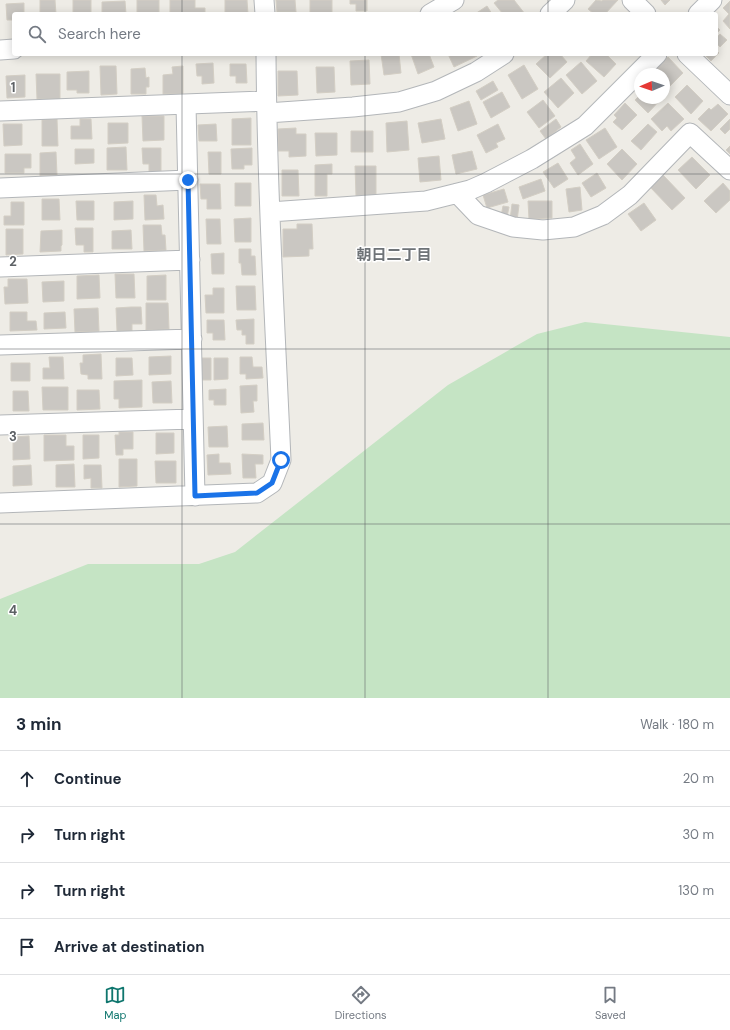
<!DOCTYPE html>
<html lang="en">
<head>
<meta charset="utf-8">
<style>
  :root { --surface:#fff; --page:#f6f6f7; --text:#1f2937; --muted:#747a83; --line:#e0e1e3; --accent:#0f766e }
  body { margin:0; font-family:"DM Sans","Noto Sans JP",sans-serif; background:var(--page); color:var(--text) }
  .compass { position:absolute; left:634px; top:68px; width:36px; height:36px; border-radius:50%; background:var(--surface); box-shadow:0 2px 10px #0003; rotate:268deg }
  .stop { position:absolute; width:12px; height:12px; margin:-9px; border:3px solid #1a73e8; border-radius:50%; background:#fff }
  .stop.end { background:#1a73e8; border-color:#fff; box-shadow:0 1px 4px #0008 }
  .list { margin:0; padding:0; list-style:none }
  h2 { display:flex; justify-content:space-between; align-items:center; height:52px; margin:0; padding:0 16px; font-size:17px }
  h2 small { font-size:13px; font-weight:400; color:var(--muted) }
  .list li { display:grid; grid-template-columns:26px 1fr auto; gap:12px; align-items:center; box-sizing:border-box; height:56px; padding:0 16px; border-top:1px solid var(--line) }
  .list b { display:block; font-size:15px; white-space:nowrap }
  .list em { font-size:13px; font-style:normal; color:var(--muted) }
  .icon { flex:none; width:22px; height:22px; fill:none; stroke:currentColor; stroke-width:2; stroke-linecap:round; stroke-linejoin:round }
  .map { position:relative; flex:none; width:730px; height:698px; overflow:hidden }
  .search { position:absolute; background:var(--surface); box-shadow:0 2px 10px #0003; left:12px; right:12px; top:12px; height:44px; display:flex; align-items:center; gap:10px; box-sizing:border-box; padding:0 14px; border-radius:4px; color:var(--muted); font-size:15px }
  .sheet { height:276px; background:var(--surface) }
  nav { display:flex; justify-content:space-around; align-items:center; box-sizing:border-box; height:56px; border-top:1px solid var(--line); background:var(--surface); font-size:11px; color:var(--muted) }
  nav a { display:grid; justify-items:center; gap:2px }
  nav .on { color:var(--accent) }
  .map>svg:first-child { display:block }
  .green { fill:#c5e4c4 }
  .building { fill:#cac7c2; stroke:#d3cec4 }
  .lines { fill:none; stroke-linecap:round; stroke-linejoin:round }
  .minor-casing { stroke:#b3b6b9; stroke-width:21 }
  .minor { stroke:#fff; stroke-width:19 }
  .route { stroke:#1a73e8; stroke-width:5 }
  .grid { fill:none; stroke:#5d6165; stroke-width:1; stroke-opacity:0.55 }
  .labels { text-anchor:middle; stroke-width:3; stroke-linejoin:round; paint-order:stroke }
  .neighbourhood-label { font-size:15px; font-weight:bold; fill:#6e7377; stroke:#fff }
  .grid-label { font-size:13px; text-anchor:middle; font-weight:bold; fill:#5d6165; stroke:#fff; stroke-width:3; stroke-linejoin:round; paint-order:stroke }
</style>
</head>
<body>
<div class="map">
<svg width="730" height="698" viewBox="0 0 730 698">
  <rect width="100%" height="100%" fill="#eeece6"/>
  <!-- green -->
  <path class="green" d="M585,322L730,337V698H0V599L88,564H199L235,552L448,385L537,334Z"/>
  <!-- building -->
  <path class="building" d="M40,0H55L56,14H40Z
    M73,0H91V14H73Z
    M137,0H159V14H140V13H137Z
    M170,0H195V8H205V14H170Z
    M225,0H247L248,14H225Z
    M276,0H295L296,12H277Z
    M310,0H332V13L310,14Z
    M350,0H367V11H356V4H350Z
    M498,0H514L525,14H503L494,3Z
    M596,0L602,1L603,0H618L605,14H594L588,9Z
    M661,0H670L665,5Z
    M125,1L126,14H102V2Z
    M730,1V29L723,21L729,14L723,8Z
    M24,3V14H14V23H13V20H7L6,4Z
    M487,6L492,14H475Z
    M716,26L720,30L716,34Z
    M720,34L727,40L720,47L716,43V38Z
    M716,50L719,53L711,61L704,54H716Z
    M381,54H399L401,73L384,75Z
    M411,54H429L434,67L418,74Z
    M448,54H476L477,56L454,67Z
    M547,54H560L567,62L550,78L536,64Z
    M592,54H610L608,56L616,64L604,77L586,61Z
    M668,57L683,73L670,86L664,79V74H659L655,70Z
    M369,60L370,84L351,85L350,61Z
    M581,62L597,81L582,94L566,75Z
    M213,63L214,83L202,84V76H197L196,64Z
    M230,64H246L247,83H236V76H230Z
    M524,65L538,89L522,99L508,75Z
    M100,66H116L117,94L101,95Z
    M183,66V94H163V75L173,74L172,67Z
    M316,67H334L335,92L317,93Z
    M145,68L146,78L149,77V87H146V94H131V69Z
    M89,71V93H77V90H67V72Z
    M278,71H297L298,95L278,96Z
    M36,74H60V99H37Z
    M25,75V97L7,98L6,76Z
    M561,78L574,93L558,108L544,92Z
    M493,81L498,90L481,100L476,91Z
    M687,85L703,101L691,114L675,97Z
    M502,92L510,107L491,118L483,102Z
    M640,95V98H662L648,113L635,100Z
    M543,100L555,116L539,128L527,112Z
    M469,101L477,124L458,131L450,108Z
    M625,103L637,115L622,130L613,122L617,118L614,115Z
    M668,103L684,119L671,131L667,126L662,131L651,119Z
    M718,104L728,114L711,131L698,119L709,108L711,110Z
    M142,116H164V140L143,141Z
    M251,118V145H232V119Z
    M57,119L58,146H42V120Z
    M80,119H91L92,139H71V126H80Z
    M441,119L445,139L422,143L418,123Z
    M556,119L561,127L546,139L540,131Z
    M730,119V129L725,134L720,129Z
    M407,121L409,150L387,152L386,123Z
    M108,123H128V143L108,144Z
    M3,124H22V145L4,146Z
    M216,124L217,141H199L198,125Z
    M498,124L505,139L496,143L498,147L486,153L477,135Z
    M648,124L657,132L641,150L631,141Z
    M296,128V134H306V156L289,157V151H278V129Z
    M605,128L617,147L599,159L586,140Z
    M351,131H373V152H351Z
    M315,133H337V155L316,156Z
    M580,144L593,164L578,175L570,163L576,158L571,150Z
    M730,146V154L726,150Z
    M126,147L127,170H107V148Z
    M142,148H161V172L149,173V164H143Z
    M252,148V165H244V169H232L231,149Z
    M75,149H94V163L75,164Z
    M622,149L637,164L622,180L607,164Z
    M472,151L477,169L456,174L452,155Z
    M56,152L57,175L40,176V153Z
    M208,152H221V174H209Z
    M5,154H31V168H24V173H5Z
    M439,156L441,180L420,182L418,158Z
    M692,157L710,175L696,189L678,170Z
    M558,163L568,179L554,188L543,172Z
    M332,164V174H327V196H315V165Z
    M355,166H376V196H356Z
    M282,170H298L299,196H282Z
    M597,173L606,188L591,197L582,183Z
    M663,175L685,198L672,210L650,187Z
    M541,179L545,191L523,199L519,187Z
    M235,183H251V206H235Z
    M723,183L730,191V200L716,213L704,201Z
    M200,184H220L221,209H207V199H201Z
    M580,187L582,210L569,212L566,189Z
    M504,189L508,202L487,208L483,195Z
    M144,195H156L157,206L163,205L164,219L145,220Z
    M42,199H59L60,220H42Z
    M76,201H94V220H77Z
    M133,201V219L114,220V202Z
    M528,201H552V218L529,219Z
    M11,202H24V225H4V216H11Z
    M644,203L656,220L641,231L628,214Z
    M512,204L519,205L517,221L510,220Z
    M503,206L509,207L507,217L501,216Z
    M251,218V242H235L234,219Z
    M206,219H220L221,244H207Z
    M297,224H312L313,249H309V256L283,257V229H297Z
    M143,225H161L162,235H165L166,250L144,251Z
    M75,228H93V252H84V245H76Z
    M6,229H23V254L6,255Z
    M62,230V245L61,246V251L40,252L41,231Z
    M131,230L132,249H112V231Z
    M239,249H251V256H255L256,275H242L241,263H239Z
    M224,253V274H212L211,254Z
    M115,274H134L135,298H116Z
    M99,275L100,298L77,299V276Z
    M166,275V300H147V276Z
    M8,279H27L28,303L5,304L4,287H8Z
    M64,281V301L43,302L42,282Z
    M236,286H255L256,310H237Z
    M213,288H224V313H206L205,295H213Z
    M146,303H168L169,329L146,330Z
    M131,307H141L142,324H132V331H117L116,308Z
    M98,308L99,331L75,332L74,309Z
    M10,312H27V321H36L37,330L10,331Z
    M65,312L66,328L44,329V313Z
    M254,319V344H246V335H242V330H237L236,320Z
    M207,320H224L225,340H213V333H207Z
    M101,354L102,379H88V375L81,374L80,363H83V355Z
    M171,356V374L149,375V357Z
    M49,357H63L64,379H43V368H50Z
    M240,357H252L253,367H262L263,378L246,379V374H240Z
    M116,358H132L133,375L116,376Z
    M200,358H211V380H200Z
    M214,358H228V379L214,380Z
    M11,363H30V381H11Z
    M142,380V407L119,408V399H114V381Z
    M171,381L172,403H153L152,382Z
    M257,385V401H253L254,412L241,413L240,386Z
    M42,387H68V410H43Z
    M226,389V405H214V400H209V390Z
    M77,390H99L100,409L77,410Z
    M13,391H28L29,411H13Z
    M263,423L264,440H242V424Z
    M227,426L228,447H209L208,427Z
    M119,432H133V449H123V455H116L115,435H119Z
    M156,433H174V453L156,454Z
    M44,435H66V446H74V460L44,461Z
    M83,435H99V458L83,459Z
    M29,436L30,459L13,460V437Z
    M219,454V463H230L231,474L208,475L207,455Z
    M242,454L263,455V464H255L256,478H243Z
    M119,459H137V486L119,487Z
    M155,461H176V483H156Z
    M74,464L75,487H56V465Z
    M31,465L32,485L13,486V466Z
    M84,465H101L102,488H91V478L84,479Z"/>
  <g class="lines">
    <!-- minor casing -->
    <g class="minor-casing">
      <path id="minor" d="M264,0L265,14
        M632,0L646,14
        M430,14L454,0
        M550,14L565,0
        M698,14L712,0
        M0,50L14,49
        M687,54L730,95
        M186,105L195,496
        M0,111L266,101
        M267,113L353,107L399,102L436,91L476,72L504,54
        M0,188L188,180
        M457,193L478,215L513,227L543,230L574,227L603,215L630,195L690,133L730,170
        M270,212L426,201L470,190L486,183L532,159L585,126L657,54
        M0,267L190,260
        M0,345L192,339
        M0,425L193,419
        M0,503L257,493L272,483L281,460C275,324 267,189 266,54"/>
    </g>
    <!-- minor -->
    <use href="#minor" class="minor"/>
  </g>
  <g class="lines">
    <!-- route -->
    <path class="route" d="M188,180L195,496L257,493L272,483L281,460"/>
  </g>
  <!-- grid -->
  <path class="grid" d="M182,0V14M365,0V14M548,0V14M182,54V698M365,54V698M548,54V698M0,174H730M0,349H730M0,524H730"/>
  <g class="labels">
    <!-- neighbourhood labels -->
    <g class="neighbourhood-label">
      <text x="394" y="260">朝日二丁目</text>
    </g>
  </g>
  <g class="grid-label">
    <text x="13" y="92">1</text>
    <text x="13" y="266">2</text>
    <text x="13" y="441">3</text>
    <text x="13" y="615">4</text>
  </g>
</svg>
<svg class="compass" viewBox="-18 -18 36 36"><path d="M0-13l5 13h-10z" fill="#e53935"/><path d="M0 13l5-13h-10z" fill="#747a83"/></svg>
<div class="stop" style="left:281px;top:460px"></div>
<div class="stop end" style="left:188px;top:180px"></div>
<div class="search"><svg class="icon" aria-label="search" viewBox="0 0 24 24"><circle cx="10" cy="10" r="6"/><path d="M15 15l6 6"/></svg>Search here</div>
</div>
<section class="sheet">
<h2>3 min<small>Walk · 180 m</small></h2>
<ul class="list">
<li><svg class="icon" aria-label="ahead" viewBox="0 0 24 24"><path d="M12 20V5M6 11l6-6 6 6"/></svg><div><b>Continue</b></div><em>20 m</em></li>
<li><svg class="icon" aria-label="right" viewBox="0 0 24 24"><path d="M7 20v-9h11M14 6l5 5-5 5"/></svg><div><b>Turn right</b></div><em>30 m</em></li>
<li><svg class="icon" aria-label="right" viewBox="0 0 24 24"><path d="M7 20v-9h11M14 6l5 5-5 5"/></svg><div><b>Turn right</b></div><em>130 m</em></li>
<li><svg class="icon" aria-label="arrive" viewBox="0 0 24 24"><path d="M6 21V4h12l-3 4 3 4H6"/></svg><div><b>Arrive at destination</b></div></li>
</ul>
</section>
<nav>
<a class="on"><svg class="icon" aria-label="map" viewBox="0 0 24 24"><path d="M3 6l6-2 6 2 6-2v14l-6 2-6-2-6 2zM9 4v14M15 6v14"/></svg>Map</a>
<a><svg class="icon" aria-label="directions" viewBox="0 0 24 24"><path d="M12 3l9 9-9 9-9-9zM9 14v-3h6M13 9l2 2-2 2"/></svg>Directions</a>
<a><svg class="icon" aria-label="saved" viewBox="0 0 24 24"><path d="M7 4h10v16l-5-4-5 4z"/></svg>Saved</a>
</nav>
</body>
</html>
